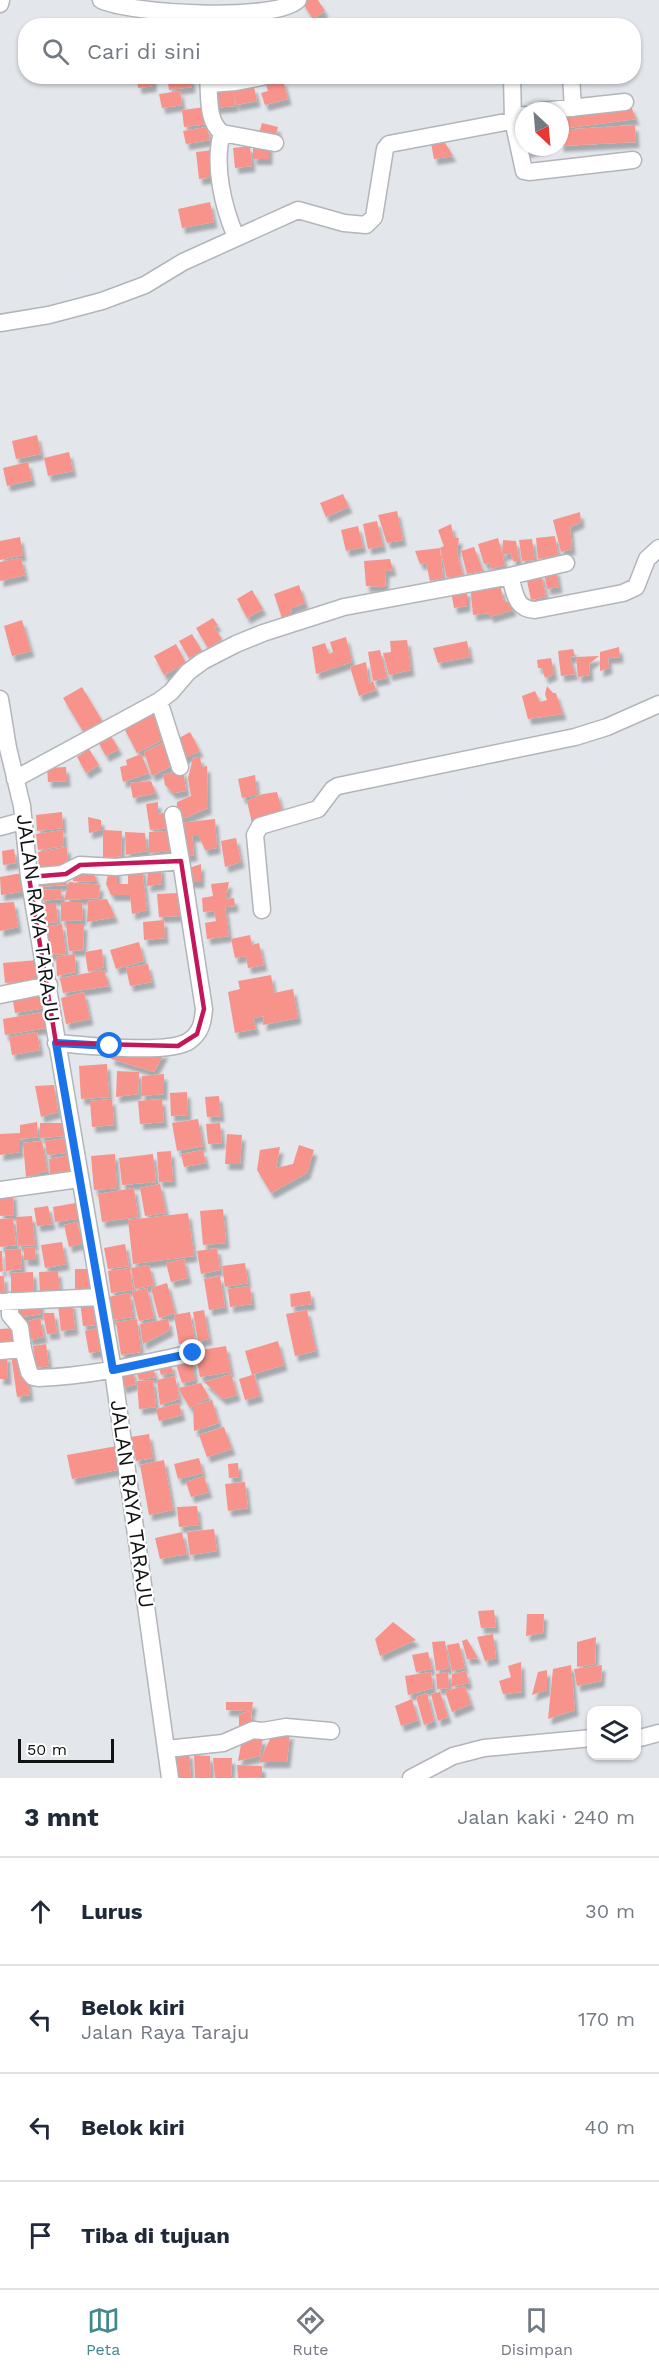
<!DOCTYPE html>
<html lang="id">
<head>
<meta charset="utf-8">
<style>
  :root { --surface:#fff; --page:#f6f6f7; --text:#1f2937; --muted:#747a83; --line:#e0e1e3; --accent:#41898d }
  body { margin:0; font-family:"Work Sans",sans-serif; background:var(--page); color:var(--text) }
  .controls { position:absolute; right:18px; bottom:18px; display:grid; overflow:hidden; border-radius:12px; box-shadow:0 2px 4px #0004 }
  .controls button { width:54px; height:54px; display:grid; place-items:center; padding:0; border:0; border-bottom:2px solid var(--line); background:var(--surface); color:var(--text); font:30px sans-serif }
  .compass { position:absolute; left:515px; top:102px; width:54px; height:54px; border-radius:50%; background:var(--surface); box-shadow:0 2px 4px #0004; rotate:154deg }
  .scale { position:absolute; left:18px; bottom:15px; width:96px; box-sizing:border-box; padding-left:6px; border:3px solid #111213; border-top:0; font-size:16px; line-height:21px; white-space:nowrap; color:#111213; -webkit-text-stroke:4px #fff; paint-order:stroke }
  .stop { position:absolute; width:18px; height:18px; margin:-14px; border:4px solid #1a73e8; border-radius:50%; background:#fff }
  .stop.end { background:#1a73e8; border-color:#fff; box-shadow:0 2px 6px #0008 }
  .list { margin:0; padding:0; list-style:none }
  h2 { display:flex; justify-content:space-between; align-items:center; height:78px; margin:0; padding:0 24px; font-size:26px }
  h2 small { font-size:20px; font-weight:400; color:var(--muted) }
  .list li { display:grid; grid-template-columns:39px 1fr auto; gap:18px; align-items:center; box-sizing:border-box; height:108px; padding:0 24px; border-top:2px solid var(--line) }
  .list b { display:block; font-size:22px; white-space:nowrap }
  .list p { margin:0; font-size:20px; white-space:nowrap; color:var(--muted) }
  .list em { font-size:20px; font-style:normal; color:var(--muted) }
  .icon { flex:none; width:33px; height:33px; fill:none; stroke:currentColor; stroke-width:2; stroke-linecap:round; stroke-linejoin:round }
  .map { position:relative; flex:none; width:659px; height:1778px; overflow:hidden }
  .search { position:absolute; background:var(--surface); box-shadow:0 2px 4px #0004; left:18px; right:18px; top:18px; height:66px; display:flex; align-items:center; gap:15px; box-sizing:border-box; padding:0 21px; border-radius:24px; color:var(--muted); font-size:22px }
  .sheet { height:510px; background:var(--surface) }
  nav { display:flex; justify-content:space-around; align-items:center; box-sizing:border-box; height:84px; border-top:2px solid var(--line); background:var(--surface); font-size:16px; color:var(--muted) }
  nav a { display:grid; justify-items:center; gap:3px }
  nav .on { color:var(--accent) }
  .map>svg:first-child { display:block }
  .building { fill:#f7938b; filter:url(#shadow) }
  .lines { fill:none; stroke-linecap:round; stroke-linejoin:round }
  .minor-casing { stroke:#b2b5ba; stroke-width:19 }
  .minor { stroke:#fff; stroke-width:16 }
  .route { stroke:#1a73e8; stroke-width:8 }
  .marked { fill:none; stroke:#c2185b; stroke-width:4.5; stroke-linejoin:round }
  .labels { text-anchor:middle; stroke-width:4.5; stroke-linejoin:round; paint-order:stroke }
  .street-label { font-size:21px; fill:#111213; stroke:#fff }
</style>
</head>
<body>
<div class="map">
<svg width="659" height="1778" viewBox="0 0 659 1778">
  <defs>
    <filter id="shadow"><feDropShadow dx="3.5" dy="6" stdDeviation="1.5" flood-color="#0004"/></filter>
  </defs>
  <rect width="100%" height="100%" fill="#e3e6eb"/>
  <!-- building -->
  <path class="building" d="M304,0H318L325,11L313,19L302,2Z
    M141,18L152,19V26H136L141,23Z
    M273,20L274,26H260V22Z
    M137,76H153V86L138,88Z
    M167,76H191L192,87L169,90Z
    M283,80L288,99L265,105L261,93L268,91L266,85Z
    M254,87L257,101L236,105L233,91Z
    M233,89L235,106L213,108L212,91Z
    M180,91L182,105L162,108L159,94Z
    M631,106L636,119L560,129V114Z
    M206,107L208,124L184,127L182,110Z
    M262,123L278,127L274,141L258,137Z
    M635,125L636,142L560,146V130Z
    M207,127L210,140L186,144L183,131Z
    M444,141L453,156L434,159L431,143Z
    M269,144V159H253V145Z
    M250,146L252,166L235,168L233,148Z
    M525,147H547V148L525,152Z
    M213,150L216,177L199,179L196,152Z
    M210,202L214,222L182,228L178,209Z
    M37,435L41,454L16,459L12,441Z
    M69,452L73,471L48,476L44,458Z
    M28,462L32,480L7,486L3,468Z
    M343,494L349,507L326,517L320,503Z
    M397,511L403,540L387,543L378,515Z
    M580,512L581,522L570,527L572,549L561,552L553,520Z
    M377,521L383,546L368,549L363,524Z
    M451,524L454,538H459L457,553L463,575L447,578L440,548L444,546L438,530Z
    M358,526L363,547L346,551L341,530Z
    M555,536L558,555L538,559L536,538Z
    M20,537L23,555L0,560V541Z
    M498,538L505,565L491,569L490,563L484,564L478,544Z
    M532,539L535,560L522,561L519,540Z
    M503,540L516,541L519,561H513L511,553L502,555Z
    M474,547L483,571L467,574L461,551Z
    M440,548L443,578L430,581L426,563L420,564L415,551Z
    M21,558L25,575L0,581V562Z
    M390,559L393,570L386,571L385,587L366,586L364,561Z
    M556,569L559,587L547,589L544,571Z
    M541,573L546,597L531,600L526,576Z
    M299,585L305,603L292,608L290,615L282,618L274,594Z
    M470,585L484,588H501L504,602H510L513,610L490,617L489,613L473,615Z
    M252,590L263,609L247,618L237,599Z
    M467,590V606L454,608L451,591Z
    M213,618L218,625L214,627L222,639L208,648L196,628Z
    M22,620L31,651L12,656L4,626Z
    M192,634L202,651L189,658L179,641Z
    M346,637L352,662L316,674L312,647L325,643L329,654L333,652L330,642Z
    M407,640L411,670L389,675L383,653L391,652L390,641Z
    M467,641L470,657L438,663L433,648Z
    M176,644L186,663L164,675L154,656Z
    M619,647L620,657L608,658L609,668L600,671V652Z
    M573,649L575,656L570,657L575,674L561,676L558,651Z
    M380,650L387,678L373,681L368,652Z
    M599,656L589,664L590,675L578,677L576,657Z
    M551,658L554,674L545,678L542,668H538L537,660Z
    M366,662L369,684L373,681L376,690L359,696L350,667Z
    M547,686L553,693H556L563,714L528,719L522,696L535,691L540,702L547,700L545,694Z
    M82,687L103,722L84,733L63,698Z
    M152,711L166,738L137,753L123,726Z
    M190,732L200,751L180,760L179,738Z
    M109,733L119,749L106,756L97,740Z
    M169,740L177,763L152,776L144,752Z
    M89,749L99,765L86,773L77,757Z
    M141,754L149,773L123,782L120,767L127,765L126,760Z
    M200,757L202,767L207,766L208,808L176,822L177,802L191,796L188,778L193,758Z
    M66,767L67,781L48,782L47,768Z
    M183,770L186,791L173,793L165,785L163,775Z
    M255,775L257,795L242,798L238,779Z
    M151,781L156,793L133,798L130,783Z
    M277,792L282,811L252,823L247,801L263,794Z
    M158,802V814L170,812L171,828L150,830L146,804Z
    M62,812L63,828L37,831L36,815Z
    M88,817L101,820V830L89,833Z
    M215,819L217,848L205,850L199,836H192L194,855L184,857L180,823Z
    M63,830L64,846L38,850L36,834Z
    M103,830L122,831L121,856L103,859Z
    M169,831L171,851L149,853V832Z
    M125,832L145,833L147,851L126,855Z
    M236,838L241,862L225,867L221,841Z
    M67,847L68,864L39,869L38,852Z
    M14,849L16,863L3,865L2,851Z
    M201,864V882H187L186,869Z
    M161,866L162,884L147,886L148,867Z
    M128,868H142L147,910L132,914L130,895H111L106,884L109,869H117V884H128Z
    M93,870L97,882L73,881V873Z
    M22,873L26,891L1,895L0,877Z
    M68,877L66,885L38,887L39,879Z
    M69,882L100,885L99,898L64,900Z
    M229,882L226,899L234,898L235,906L225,907L229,936L207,939L205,923L216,921L214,911L203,912L202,898L213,896L211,884Z
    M61,889L62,899L40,901L41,890Z
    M178,893L180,916L159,917L157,894Z
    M107,899L115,917L87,922L88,901Z
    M14,902L18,927L0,931V903Z
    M61,902H82L83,920L61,921Z
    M40,903H56L58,922L41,924Z
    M164,920L165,938L144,940L143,922Z
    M62,924L66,954L49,955L45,927Z
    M66,924H84L83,950L69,951Z
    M250,935L252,945L259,943L264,965L248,968L246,956L235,958L231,939Z
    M139,942L144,961L116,969L110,950Z
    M102,949L104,967L88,972L85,952Z
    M75,954L76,972L57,976L56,957Z
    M37,960L39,980L5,983L3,963Z
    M148,964L152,982L130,986L126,968Z
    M104,970L109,986L63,993L60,978Z
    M271,975L274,993L293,989L298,1018L263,1025L264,1016L253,1018L256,1029L235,1033L228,992L240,989L238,981Z
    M43,991L45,1008L15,1013L12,995Z
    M84,992L90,1019L66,1024L61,998Z
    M49,1011L51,1027L5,1035L3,1019Z
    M37,1032L40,1050L12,1055L9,1037Z
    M112,1051L165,1052L154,1072L111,1059Z
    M107,1064L109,1097L81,1099L79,1066Z
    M117,1071L139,1072L138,1094L116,1097Z
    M164,1074V1094L141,1096L142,1076Z
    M54,1085L58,1112L41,1117L35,1086Z
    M187,1092L188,1115L171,1116L170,1093Z
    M219,1096L221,1116L207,1117L205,1097Z
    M112,1099L114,1125L92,1127L90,1101Z
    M162,1099L164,1122L140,1124L138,1101Z
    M198,1119L203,1146L177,1151L172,1123Z
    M37,1122L38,1137L20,1139V1152L0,1155V1134L20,1133V1125Z
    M40,1123H63L65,1136L40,1138Z
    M220,1123L222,1143L208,1144L206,1124Z
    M227,1134L242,1135L240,1164H225Z
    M67,1138L66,1153L47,1155L45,1141Z
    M42,1141L47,1171L26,1177L23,1143Z
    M299,1145L314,1150L307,1173L271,1193L257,1170L260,1150L280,1147L276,1168L293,1164Z
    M203,1150L206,1163L184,1167L181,1154Z
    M171,1151L173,1181L159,1182L157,1152Z
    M115,1154L117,1188L94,1190L91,1156Z
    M153,1154L156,1182L122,1185L119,1158Z
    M71,1155L72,1173L50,1174L49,1159Z
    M160,1184L166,1213L145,1216L140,1188Z
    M134,1188L138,1217L102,1222L98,1194Z
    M13,1193L14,1215L0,1216V1194Z
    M81,1202L83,1218L55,1222L53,1207Z
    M48,1206L52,1224L37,1226L34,1208Z
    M223,1209L226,1243L203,1245L200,1211Z
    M188,1213L194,1256L133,1264L128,1220Z
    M32,1216L35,1245L18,1246L16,1217Z
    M13,1218L16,1245L0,1247V1219Z
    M77,1222L83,1243L69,1247L64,1225Z
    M62,1242L66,1264L45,1268L41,1245Z
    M125,1244L129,1266L108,1269L104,1248Z
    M35,1247L36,1260H24V1248Z
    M217,1248L220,1270L201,1274L197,1251Z
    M21,1249L22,1269L6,1271L5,1250Z
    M0,1251H2L3,1271L0,1272Z
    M184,1259L188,1278L171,1282L166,1263Z
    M245,1263L248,1283L225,1287L222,1266Z
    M149,1265L154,1285L135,1289L131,1268Z
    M130,1268L133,1290L111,1293L108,1271Z
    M75,1269H89L90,1292H75Z
    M58,1271L60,1294L40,1295L39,1272Z
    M33,1272L34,1294L11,1295V1273Z
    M0,1276H4L5,1295H0Z
    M220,1276L225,1307L209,1310L204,1279Z
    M167,1283L175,1313L159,1318L151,1288Z
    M250,1286L252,1304L230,1307L228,1289Z
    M147,1288L154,1318L139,1321L132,1292Z
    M310,1291L312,1304L291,1307L290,1294Z
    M130,1293L133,1317L111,1320L108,1297Z
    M93,1300L95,1325L83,1326L80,1301Z
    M40,1301L41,1314L16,1318L15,1303Z
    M72,1302L75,1329L61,1331L58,1304Z
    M204,1310L209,1339L198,1341L193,1312Z
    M307,1310L316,1351L295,1356L286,1314Z
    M190,1312L195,1342L179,1344L174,1315Z
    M43,1313H54L57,1333L47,1334Z
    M40,1318L44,1337L29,1340L25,1322Z
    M137,1319L141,1352L121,1355L116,1322Z
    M168,1319L170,1330L143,1344L140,1324Z
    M15,1328L16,1346L0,1347V1329Z
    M99,1328L103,1351L89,1353L85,1331Z
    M278,1341L284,1365L254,1374L260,1396L245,1400L239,1379L252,1375L245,1351Z
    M46,1344L49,1366L36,1368L33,1346Z
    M226,1346L231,1372L200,1377L195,1351Z
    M24,1353L30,1395L17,1397L11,1355Z
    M7,1355L8,1379H0V1356Z
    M192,1359L195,1380L182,1383L175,1361Z
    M171,1363L173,1373L161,1375L158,1365Z
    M152,1366L156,1377L139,1380L136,1370Z
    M132,1369L136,1384L123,1388L118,1373Z
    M231,1374L237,1395L223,1399L204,1382Z
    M175,1376L179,1399L160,1405L157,1380Z
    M153,1380L156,1407L139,1409L137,1381Z
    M201,1383L209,1397L190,1408L178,1388Z
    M212,1400L219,1423L194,1431L193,1406Z
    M179,1403L182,1415L159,1421L156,1409Z
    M224,1427L232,1449L207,1457L199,1435Z
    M149,1434L153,1458L136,1461L131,1437Z
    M117,1446L122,1469L72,1479L67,1455Z
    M199,1458L203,1473L178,1479L174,1464Z
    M164,1460L173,1510L149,1515L140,1465Z
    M238,1463L239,1477L229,1478L228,1464Z
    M204,1476L209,1492L191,1497L186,1482Z
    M245,1482L248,1508L228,1511L225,1484Z
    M197,1506L199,1525L179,1527L177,1507Z
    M214,1529L217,1551L190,1555L187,1532Z
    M182,1532L187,1554L160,1559L155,1538Z
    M494,1610L496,1627L481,1628L478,1611Z
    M527,1614H544L543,1633L526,1636Z
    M393,1622L416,1640L380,1656L375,1639Z
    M493,1634L496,1658L485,1661L477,1637Z
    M596,1637L595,1664L577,1667V1642Z
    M467,1639L478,1658L467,1659L462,1641Z
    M445,1641L449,1668L436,1671L432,1642Z
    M459,1643L465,1668L452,1671L447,1645Z
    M428,1652L432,1669L416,1672L412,1655Z
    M521,1662L522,1692L503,1694L499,1681L511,1677L508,1666Z
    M571,1665L575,1710L548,1719L553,1669Z
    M602,1665L601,1681L577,1686L574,1669Z
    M547,1670V1690L532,1695L538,1672Z
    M466,1671L469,1683L451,1687L452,1674Z
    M431,1672L433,1688L408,1695L405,1676Z
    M448,1672L449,1688L437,1689L436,1674Z
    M465,1686L471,1704L452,1712L445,1691Z
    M440,1692L448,1717L438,1721L431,1694Z
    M427,1693L434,1721L424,1725L416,1697Z
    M412,1699L418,1720L401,1726L395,1706Z
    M226,1702H253L252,1711L226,1710Z
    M251,1711L252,1726L239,1732V1714Z
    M290,1733L287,1762H259L272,1735Z
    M263,1738L260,1756L238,1761L242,1739Z
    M189,1752L191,1778H175L171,1754Z
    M194,1755L210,1756L211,1778H195Z
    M213,1758H232L231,1778H215Z
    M237,1765L262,1766V1777L238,1778Z"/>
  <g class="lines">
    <!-- minor casing -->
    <g class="minor-casing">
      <path id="minor" d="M101,0C130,14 275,22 298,0
        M0,4L1,0
        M208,76C210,96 206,120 222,133L275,143
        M512,76L513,120L524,171L529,172L633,160
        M571,76L573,108
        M209,84L236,82L267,76
        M542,111L625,102
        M222,133C213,165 223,207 236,237
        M0,323L49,315L102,301L145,285L183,262L298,210L344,223L366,225L374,217L385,149L389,144L511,121L524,115
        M510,576L566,563
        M0,699L8,748L22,806L29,877L113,1370L170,1778
        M159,701L180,767
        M15,779L159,701L171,692L188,672L203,661L236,644L263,633L344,607L510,576C515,593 515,609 535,610L623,593L636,587L647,559L659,548
        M0,827L22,821
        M29,877L62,874L80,865L116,867L181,861L173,815
        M262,910L255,835L260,826L318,809L333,789L338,786L575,737L607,727L659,704
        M0,995L49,985
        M56,1043C84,1045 168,1055 189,1041C201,1033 203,1022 204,1009L181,861
        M0,1190L79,1179
        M10,1301V1315L20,1327L23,1349
        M0,1302L99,1297
        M0,1351L23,1349L29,1372L33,1377L38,1378C91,1376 142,1364 193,1353
        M636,1739L659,1733
        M167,1749L223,1743L253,1730L263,1731L286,1727L331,1731
        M411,1778L453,1756L484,1748L592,1738"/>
    </g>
    <!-- minor -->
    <use href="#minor" class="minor"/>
  </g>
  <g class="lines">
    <!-- route -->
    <path class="route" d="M110,1046L56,1043L113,1370L193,1353"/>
  </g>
  <!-- marked area -->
  <path class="marked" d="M181,861L204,1009L197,1034L178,1046L56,1043L29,877L66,874L80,865Z"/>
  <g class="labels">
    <!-- street labels -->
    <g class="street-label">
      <text transform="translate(38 918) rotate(82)" y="7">JALAN RAYA TARAJU</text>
      <text transform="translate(132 1504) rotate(82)" y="7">JALAN RAYA TARAJU</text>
    </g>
  </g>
</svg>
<div class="controls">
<button><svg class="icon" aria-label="layers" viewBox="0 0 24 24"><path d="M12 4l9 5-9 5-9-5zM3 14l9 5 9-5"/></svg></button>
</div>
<svg class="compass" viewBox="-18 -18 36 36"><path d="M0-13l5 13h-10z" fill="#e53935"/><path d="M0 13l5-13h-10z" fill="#747a83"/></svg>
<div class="scale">50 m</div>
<div class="stop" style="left:110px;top:1046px"></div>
<div class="stop end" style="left:193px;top:1353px"></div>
<div class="search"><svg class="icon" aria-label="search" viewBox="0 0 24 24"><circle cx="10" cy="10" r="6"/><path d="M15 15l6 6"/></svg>Cari di sini</div>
</div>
<section class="sheet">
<h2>3 mnt<small>Jalan kaki · 240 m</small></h2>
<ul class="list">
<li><svg class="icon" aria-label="ahead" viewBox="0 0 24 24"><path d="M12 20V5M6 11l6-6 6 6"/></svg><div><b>Lurus</b></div><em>30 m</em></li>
<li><svg class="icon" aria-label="left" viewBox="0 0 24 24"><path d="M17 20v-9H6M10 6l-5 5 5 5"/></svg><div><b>Belok kiri</b><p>Jalan Raya Taraju</p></div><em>170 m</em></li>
<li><svg class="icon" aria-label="left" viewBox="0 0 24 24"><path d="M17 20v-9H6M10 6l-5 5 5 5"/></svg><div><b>Belok kiri</b></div><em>40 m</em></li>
<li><svg class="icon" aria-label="arrive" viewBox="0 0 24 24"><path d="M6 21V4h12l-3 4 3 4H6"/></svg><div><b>Tiba di tujuan</b></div></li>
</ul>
</section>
<nav>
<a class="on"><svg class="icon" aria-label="map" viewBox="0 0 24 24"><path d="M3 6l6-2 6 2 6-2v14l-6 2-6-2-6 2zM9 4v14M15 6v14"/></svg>Peta</a>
<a><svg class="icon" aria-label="directions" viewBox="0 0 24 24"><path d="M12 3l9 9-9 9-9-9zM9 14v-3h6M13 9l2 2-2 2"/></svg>Rute</a>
<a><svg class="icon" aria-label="saved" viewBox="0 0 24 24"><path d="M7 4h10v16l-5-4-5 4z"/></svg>Disimpan</a>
</nav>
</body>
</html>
